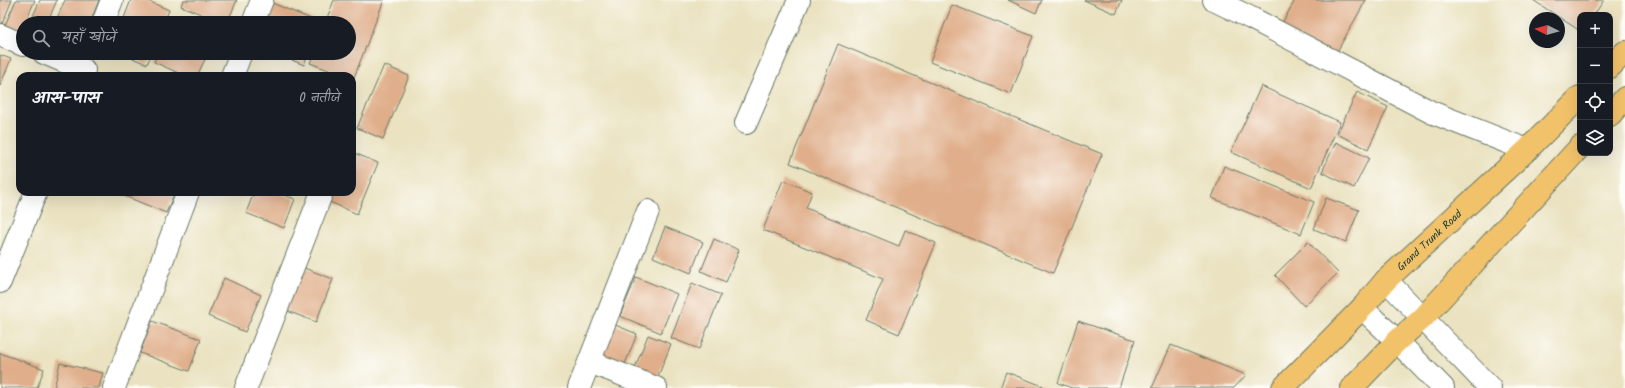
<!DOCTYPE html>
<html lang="hi">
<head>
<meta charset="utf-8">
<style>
  :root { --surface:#171b24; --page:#20242c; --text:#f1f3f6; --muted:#9ea1a6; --line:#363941 }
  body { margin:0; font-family:Kalam,"Playpen Sans Deva",sans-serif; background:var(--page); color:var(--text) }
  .controls { position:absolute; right:12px; top:12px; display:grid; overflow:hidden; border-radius:8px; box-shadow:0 4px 16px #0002 }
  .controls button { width:36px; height:36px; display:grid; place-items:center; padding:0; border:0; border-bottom:1px solid var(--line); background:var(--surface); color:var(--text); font:20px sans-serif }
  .compass { position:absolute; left:1529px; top:12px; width:36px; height:36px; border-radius:50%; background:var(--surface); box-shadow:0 4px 16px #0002; rotate:275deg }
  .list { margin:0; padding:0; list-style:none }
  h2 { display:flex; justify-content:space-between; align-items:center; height:52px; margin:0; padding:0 16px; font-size:17px }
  h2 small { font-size:13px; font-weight:400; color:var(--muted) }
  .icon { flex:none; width:22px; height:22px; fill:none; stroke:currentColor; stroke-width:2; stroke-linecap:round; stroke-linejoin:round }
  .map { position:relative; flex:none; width:1625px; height:388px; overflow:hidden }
  .search { position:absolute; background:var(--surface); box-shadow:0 4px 16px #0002; left:16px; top:16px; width:340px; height:44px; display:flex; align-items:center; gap:10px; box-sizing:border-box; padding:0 14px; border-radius:22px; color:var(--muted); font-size:15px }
  .panel { position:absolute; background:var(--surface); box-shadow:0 4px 16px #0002; left:16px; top:72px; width:340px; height:124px; border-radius:12px }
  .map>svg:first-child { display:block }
  .building { fill:#e0ae8a }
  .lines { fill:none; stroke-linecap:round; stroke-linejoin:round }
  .minor-casing { stroke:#667765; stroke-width:24 }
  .trunk-casing { stroke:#667765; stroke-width:24 }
  .minor { stroke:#fff; stroke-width:22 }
  .trunk { stroke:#f2c26a; stroke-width:22 }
  .labels { text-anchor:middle; stroke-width:3; stroke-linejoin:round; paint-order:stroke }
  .street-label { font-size:11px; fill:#1f3d34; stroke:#fdfcf7 }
</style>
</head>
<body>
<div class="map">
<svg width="1625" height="388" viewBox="0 0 1625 388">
  <rect width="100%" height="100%" fill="#fdfcf7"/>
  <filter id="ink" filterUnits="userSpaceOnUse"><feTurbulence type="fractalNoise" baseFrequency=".025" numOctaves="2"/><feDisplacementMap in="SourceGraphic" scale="8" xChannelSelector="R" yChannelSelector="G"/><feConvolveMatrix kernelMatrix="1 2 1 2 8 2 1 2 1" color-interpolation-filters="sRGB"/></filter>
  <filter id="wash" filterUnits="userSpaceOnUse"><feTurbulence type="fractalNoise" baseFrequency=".012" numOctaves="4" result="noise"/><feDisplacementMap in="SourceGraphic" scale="16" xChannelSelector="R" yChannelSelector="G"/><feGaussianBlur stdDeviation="0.9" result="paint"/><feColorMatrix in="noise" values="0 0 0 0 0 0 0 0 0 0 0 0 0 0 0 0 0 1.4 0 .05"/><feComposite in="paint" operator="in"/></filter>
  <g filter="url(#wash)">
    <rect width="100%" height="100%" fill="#eae2c0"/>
    <g id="blocks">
      <!-- building -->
      <path class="building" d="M0,0H12L2,24L0,23Z
        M16,0H35L25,23H23L18,38L2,32Z
        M40,0H57L47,23H30Z
        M65,0H99L90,23H55Z
        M131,0H146L169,10L164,23H122Z
        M183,0H237L227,23H223L181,6Z
        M334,0H384L353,80L352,76H344L310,63L314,53H349V23H325Z
        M1008,0H1042L1036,13Z
        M1084,0H1122L1116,14Z
        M1295,0H1366L1334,57L1280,27Z
        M1533,0H1604L1594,15H1580V31Z
        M272,3L321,23H264Z
        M952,5L1033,36L1011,94L930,62Z
        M838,44L1102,154L1053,273L790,163Z
        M120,53H152L147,64Z
        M158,53H208L197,76H185L154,62Z
        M275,53H308L304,65Z
        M0,55L11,59L0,86Z
        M384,65L409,76L383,139L357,128Z
        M1261,86L1340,122L1311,188L1231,152Z
        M1357,92L1388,107L1368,149L1337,134Z
        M1336,142L1369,158L1354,188L1322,172Z
        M352,152L378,163L357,214L323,199L326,192H352Z
        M1224,166L1314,202L1301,234L1212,198Z
        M783,180L812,192L806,208L899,246L905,230L936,243L899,334L866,320L883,279L763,230Z
        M115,192H175L166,213Z
        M254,192H276L295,199L284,228L246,213Z
        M1326,198L1359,210L1346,242L1314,229Z
        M665,227L703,242L691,273L653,257Z
        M714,239L739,250L726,282L701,271Z
        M1308,242L1338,273L1304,306L1275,275Z
        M299,266L333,279L316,322L282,309Z
        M636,277L677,294L661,333L620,316Z
        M224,278L261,295L245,332L208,316Z
        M692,283L721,295L699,349L671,338Z
        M152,321L201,339L189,371L140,353Z
        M1078,321L1135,340L1119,388H1072L1058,383Z
        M613,324L637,334L623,369L599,359Z
        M648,335L671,344L657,379L634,370Z
        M1171,345L1246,375L1234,388H1152Z
        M0,353L44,369L37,388H0Z
        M60,363L103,373L99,388H54Z
        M1006,372L1043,386V388H1000Z"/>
    </g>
  </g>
  <g filter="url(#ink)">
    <use href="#blocks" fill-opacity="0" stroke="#667765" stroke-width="1"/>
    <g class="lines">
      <!-- minor casing -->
      <g class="minor-casing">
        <path id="minor" d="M1214,0L1251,18L1431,112L1527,150
          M103,23L112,0
          M253,23L262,0
          M0,35L23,45
          M44,53L84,70
          M232,76L241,53
          M746,123L799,0
          M1386,280L1490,388
          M0,282L36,192
          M1362,308L1397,341L1443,388
          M590,362L656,388
          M114,388L188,192
          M246,388L322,192
          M579,388L648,211"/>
      </g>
      <!-- trunk casing -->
      <g class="trunk-casing">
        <g id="trunk">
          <path d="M1610,67L1625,52"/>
          <path d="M1610,115L1625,98"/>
          <path id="s1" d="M1283,388L1362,308L1386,280L1527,150L1580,97"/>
          <path d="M1352,388L1397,341L1423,318L1580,147"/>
        </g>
      </g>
      <!-- minor -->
      <use href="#minor" class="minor"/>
      <!-- trunk -->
      <use href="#trunk" class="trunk"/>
    </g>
  </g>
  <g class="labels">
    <!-- street labels -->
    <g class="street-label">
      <text dy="4" stroke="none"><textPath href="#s1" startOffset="208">Grand Trunk Road</textPath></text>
    </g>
  </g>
</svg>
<div class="controls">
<button>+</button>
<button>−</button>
<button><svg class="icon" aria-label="locate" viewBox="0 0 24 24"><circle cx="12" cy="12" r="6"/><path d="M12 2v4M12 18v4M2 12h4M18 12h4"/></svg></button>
<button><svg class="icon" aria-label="layers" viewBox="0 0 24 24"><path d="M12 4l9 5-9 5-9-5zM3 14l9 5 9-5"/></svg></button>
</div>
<svg class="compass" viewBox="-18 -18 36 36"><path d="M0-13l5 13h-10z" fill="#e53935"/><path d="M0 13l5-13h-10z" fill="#9ea1a6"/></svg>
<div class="search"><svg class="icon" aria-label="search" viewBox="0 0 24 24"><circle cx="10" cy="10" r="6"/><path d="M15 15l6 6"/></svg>यहाँ खोजें</div>
<section class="panel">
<h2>आस-पास<small>0 नतीजे</small></h2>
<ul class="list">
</ul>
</section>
</div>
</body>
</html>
